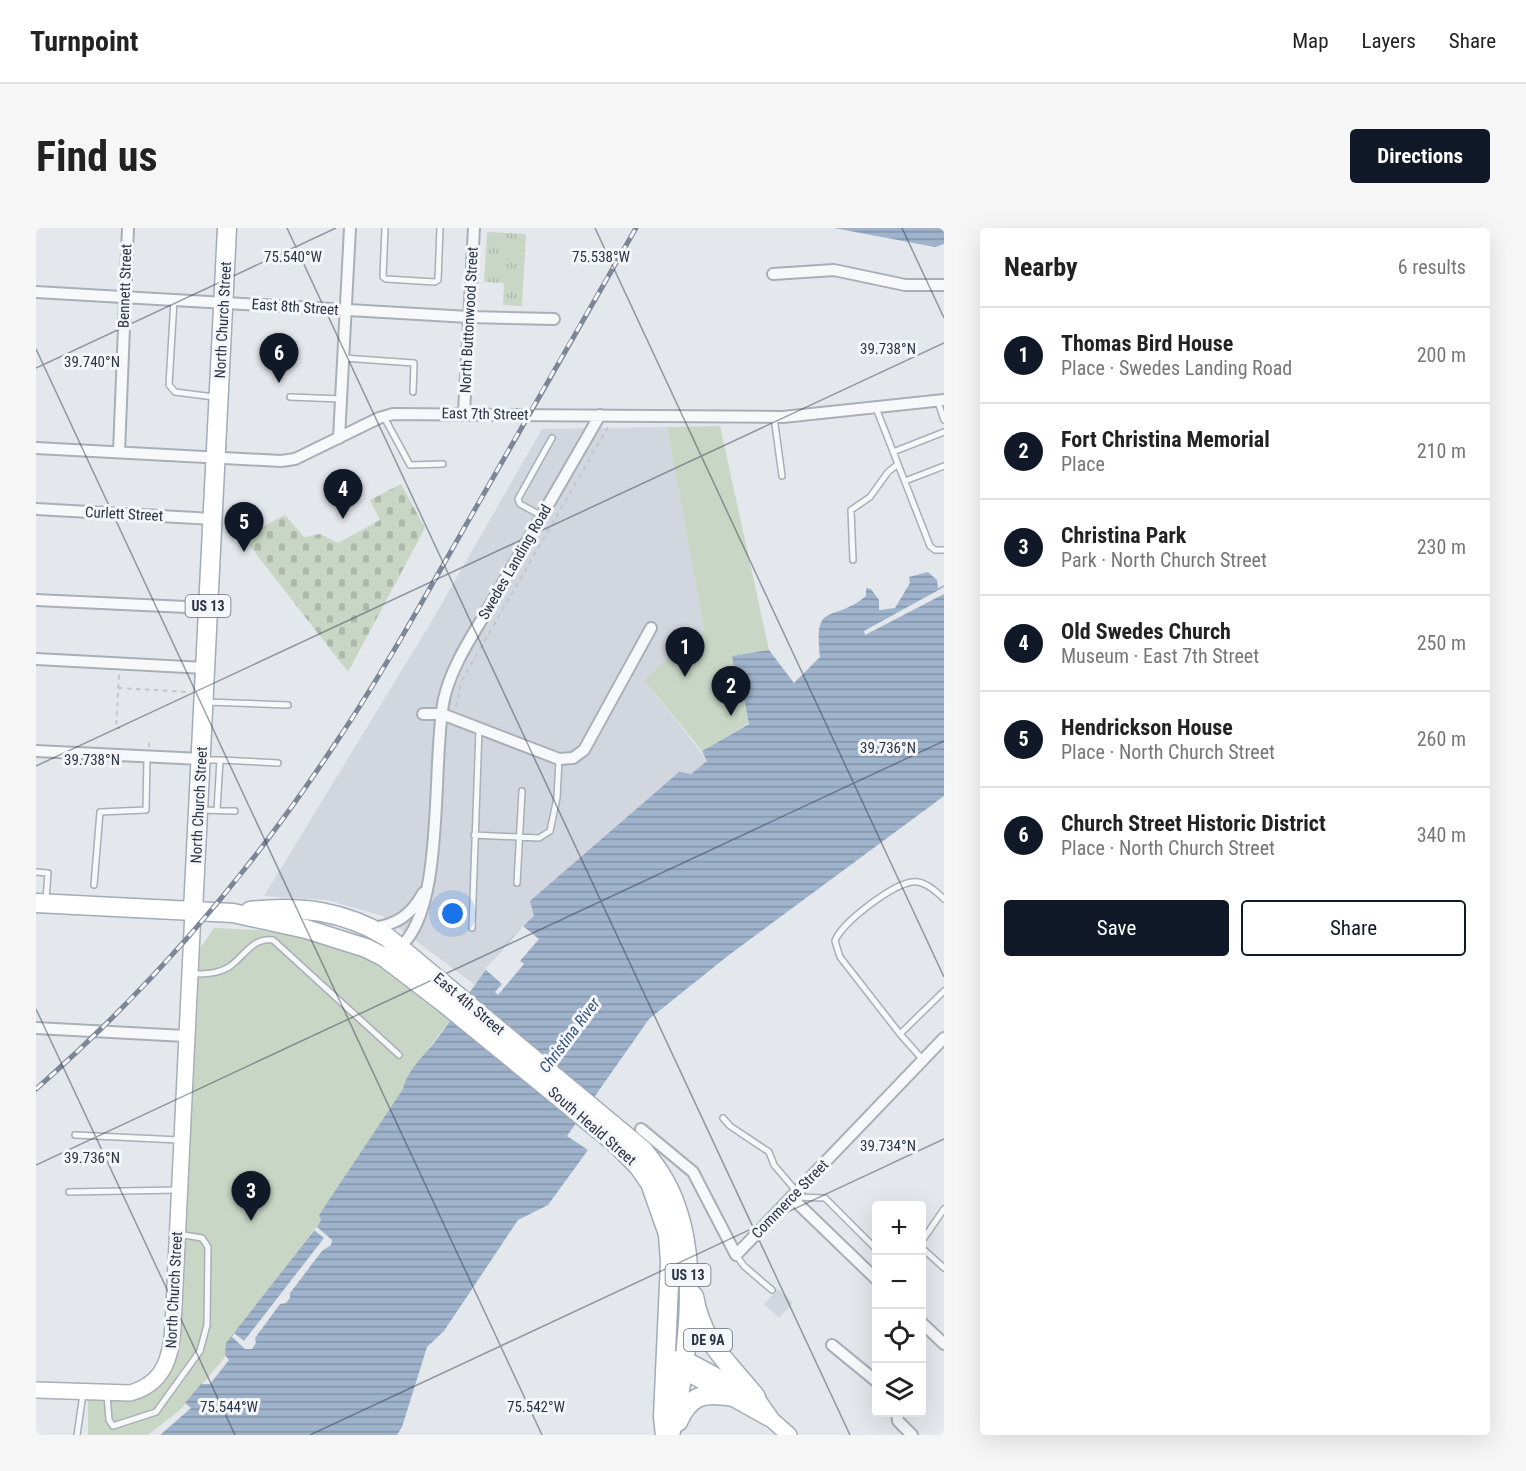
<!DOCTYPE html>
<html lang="en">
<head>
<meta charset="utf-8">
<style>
  :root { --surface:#fff; --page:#f6f6f6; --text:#222; --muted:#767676; --line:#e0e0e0; --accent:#111827 }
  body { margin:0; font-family:"Roboto Condensed",sans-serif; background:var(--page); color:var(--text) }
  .controls { position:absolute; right:18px; bottom:18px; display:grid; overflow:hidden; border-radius:6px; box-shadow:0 6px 24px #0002 }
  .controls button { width:54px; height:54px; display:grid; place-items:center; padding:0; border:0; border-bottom:2px solid var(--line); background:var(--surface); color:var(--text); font:30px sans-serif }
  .you { position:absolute; left:417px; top:686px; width:21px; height:21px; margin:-15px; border:4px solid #fff; border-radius:50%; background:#1a73e8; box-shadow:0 0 0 9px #1a73e833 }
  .badge { display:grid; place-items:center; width:39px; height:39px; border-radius:50%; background:var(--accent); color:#fff; font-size:20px; font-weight:700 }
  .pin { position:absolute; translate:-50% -50px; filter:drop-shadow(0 2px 3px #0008) }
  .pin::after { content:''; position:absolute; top:32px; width:21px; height:18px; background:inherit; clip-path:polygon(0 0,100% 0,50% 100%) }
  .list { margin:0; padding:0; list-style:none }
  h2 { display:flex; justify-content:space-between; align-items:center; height:78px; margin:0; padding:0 24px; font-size:26px }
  h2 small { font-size:20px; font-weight:400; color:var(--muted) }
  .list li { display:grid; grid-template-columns:39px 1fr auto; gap:18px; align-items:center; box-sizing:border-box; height:96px; padding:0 24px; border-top:2px solid var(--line) }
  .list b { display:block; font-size:22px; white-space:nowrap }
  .list p { margin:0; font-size:20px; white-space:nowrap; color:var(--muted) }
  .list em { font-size:20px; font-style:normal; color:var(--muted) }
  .actions { display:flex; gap:12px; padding:18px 24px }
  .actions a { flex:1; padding:14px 0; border:2px solid var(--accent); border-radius:6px; text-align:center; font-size:21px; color:var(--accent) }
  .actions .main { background:var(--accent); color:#fff }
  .icon { flex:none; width:33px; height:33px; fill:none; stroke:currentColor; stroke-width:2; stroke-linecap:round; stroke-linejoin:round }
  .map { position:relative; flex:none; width:908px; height:1207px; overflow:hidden; border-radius:6px }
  header { display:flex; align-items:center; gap:36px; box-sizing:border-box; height:84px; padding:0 30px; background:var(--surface); border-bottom:2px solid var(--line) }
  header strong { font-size:28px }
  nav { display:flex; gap:33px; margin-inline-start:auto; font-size:21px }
  .intro { display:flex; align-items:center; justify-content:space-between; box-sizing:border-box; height:144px; padding:0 36px }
  h1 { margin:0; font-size:42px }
  .button { padding:15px 27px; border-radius:6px; background:var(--accent); color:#fff; font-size:21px; font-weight:700 }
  main { display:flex; gap:36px; padding:0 36px }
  aside { flex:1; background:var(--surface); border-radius:6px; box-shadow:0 6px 24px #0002 }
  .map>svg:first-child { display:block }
  .built { fill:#d2d6de }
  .grass { fill:url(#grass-tufts) }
  .cemetery { fill:url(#cemetery-stones) }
  .park { fill:#c9d6c5 }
  .water { fill:url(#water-rules) }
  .pier { fill:#e4e7ec }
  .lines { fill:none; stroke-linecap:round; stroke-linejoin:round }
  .lane-casing { stroke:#a9aeb7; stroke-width:8 }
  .street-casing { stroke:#a9aeb7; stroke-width:14 }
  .secondary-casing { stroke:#a9aeb7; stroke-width:18 }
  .primary-casing { stroke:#a3abb8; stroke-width:21 }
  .path { stroke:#c2c5cb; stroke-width:2; stroke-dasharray:4.5 4.5; stroke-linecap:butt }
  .lane { stroke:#f7f8fa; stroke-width:5 }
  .street { stroke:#f7f8fa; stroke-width:10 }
  .secondary { stroke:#fff; stroke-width:15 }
  .primary { stroke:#fff; stroke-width:18 }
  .rail-casing { stroke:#7d8696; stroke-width:5 }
  .rail { stroke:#f4f6f9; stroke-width:3; stroke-dasharray:9; stroke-linecap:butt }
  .ticks { fill:none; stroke:#2b3445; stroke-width:1.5; stroke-opacity:0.45 }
  .labels { text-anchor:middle; stroke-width:6; stroke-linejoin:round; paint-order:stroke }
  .shield { fill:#f4f6f9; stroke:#676e7b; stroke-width:1.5 }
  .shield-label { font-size:14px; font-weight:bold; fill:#2b3445 }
  .street-label { font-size:15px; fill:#2b3445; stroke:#f4f6f9 }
  .water-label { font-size:16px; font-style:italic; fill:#34527a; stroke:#f4f6f9 }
  .ticks-label { font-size:15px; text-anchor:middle; fill:#2b3445; stroke:#f4f6f9; stroke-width:6; stroke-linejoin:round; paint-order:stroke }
</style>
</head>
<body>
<header>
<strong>Turnpoint</strong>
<nav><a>Map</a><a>Layers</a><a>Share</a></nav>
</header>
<div class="intro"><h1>Find us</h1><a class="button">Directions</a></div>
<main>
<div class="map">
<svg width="908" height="1207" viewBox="0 0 908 1207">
  <defs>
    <pattern id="grass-tufts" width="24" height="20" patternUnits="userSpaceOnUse" patternTransform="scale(1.5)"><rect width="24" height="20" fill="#c9d6c5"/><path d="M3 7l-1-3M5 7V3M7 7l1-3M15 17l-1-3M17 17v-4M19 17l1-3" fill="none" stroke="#adb8ab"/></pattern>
    <pattern id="cemetery-stones" width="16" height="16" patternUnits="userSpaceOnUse" patternTransform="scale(1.5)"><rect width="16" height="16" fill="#c9d6c5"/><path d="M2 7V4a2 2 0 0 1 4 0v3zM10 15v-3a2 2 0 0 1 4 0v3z" fill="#adb8ab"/></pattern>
    <pattern id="water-rules" width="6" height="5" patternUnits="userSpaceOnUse" patternTransform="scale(1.5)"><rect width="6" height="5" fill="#9fb4cc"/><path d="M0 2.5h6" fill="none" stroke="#8293a7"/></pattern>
  </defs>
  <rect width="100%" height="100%" fill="#e4e7ec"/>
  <!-- built -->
  <path class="built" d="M631,199L668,402L658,406L608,452L672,533L487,698L439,757L347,688L291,672L228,668L394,396L506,201Z
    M742,1061L757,1075L743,1090L728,1076Z"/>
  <!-- grass -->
  <path class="grass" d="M451,4L490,6L486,78L467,77L468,55L448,54Z"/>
  <!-- cemetery -->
  <path class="cemetery" d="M365,256L389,300L312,444L207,309L249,287L268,309L284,306L302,315L344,292L334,272Z"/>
  <!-- park -->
  <path class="park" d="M684,198L733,422L697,428L713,495L666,523L608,452L658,406L668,402L631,199Z
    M178,700L240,703L306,720L359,745L415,791L386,829L372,867L185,1134L144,1182L112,1207H52V1172C81,1171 114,1174 133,1146C137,1139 139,1127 141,1119L160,727Z"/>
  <!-- water -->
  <path class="water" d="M798,0H908V16L899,19Z
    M892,344L901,352L902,360L908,357V568L693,727L613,791L531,908L552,922L512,977L482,992L408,1103L391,1119L366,1199L361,1207H124L155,1180L149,1175L165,1156H174L193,1132L189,1127L190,1115L277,1004L285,992L283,987L367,861C372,841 388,828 401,811C432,769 458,723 498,688L494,673L643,544L655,546L671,533L666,523L713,496L708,471H704L696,428L733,422L758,455L784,429C777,371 797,396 830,368V360L835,361L843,372V382L859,380L874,355L873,349Z"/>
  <!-- pier -->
  <path class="pier" d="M908,359V366L829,407L828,403Z
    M487,698L503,711L484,733L488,736L462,767L459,764L466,756L449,741Z
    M281,999L296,1012L295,1017L286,1023L254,1065V1070L250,1075L244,1076L219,1110L220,1115L216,1121H209L196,1109L198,1105L208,1113L288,1010L278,1002Z"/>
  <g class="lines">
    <!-- lane casing -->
    <g class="lane-casing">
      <path id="lane" d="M349,0L347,49L350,51L399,54L402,52L404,0
        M138,72L133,157L139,164L178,169
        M307,130L378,135L377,164
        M254,169L305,171
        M902,174L908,192
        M840,180L894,318L899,322H908
        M348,189L374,237L407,236
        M738,189L746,248
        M857,224L908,204
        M869,253L908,238
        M506,288L484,276L482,271L516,210
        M817,332L815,282L834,269L852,244L862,236
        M170,474L252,477
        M167,532H184L181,582
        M184,532L242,535
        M164,582L199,583
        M438,607L503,610L514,603L521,570L523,531
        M0,644L12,645L10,671
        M481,655L486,563
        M58,657L64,584L110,582L111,528
        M436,700L443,501
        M155,746C169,746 181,746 193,739C208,729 216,709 237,712L363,827
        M864,806L804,729L799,713C805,695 857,656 876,654C888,652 900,663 908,671
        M887,832L864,806L908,763
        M687,890L694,898L733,924L738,937L761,964
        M39,907L143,912
        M33,964L142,962
        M758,969L789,970L840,1021
        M886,1013L908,981
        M886,1020L908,1040
        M700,1027L708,1038L736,1062
        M71,1167L73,1192L77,1198L120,1184L164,1123L171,1097L172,1019L166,1010L142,1006
        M41,1207L47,1166"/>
    </g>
    <!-- street casing -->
    <g class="street-casing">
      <path id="street" d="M737,46L798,42L869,57H908
        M0,64L433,89L518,91
        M428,185L438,0
        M303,210L314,0
        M0,220L245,233L259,231L343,190L357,186L747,189L908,172
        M83,224L92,0
        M0,281L177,291
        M0,372L172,380
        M0,431L169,440
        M387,486H406L523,531L537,530L548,522L615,400
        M0,523L165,531
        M336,700C361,697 376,686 387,665
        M361,721C411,687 395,530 408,471C416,435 441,401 459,369C494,309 529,248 564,187
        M0,800L149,808
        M605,901L657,944L700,1027L908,810
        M755,969L840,1051
        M886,1095L908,1116
        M796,1117L840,1153
        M861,1184L862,1193L876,1207"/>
    </g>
    <!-- secondary casing -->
    <g class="secondary-casing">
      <path id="secondary" d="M637,1131H649L720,1169L736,1192L753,1207
        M637,1137L734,1191
        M0,1162L94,1165C127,1156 135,1131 137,1099L157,683"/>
    </g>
    <!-- primary casing -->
    <g class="primary-casing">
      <path id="primary" d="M0,675L197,685L270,701L330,720L348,729L408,775L578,914L602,938L614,955L632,1006L634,1034L627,1189L629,1207
        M157,683L191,0
        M214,683C264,677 308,683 351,709L607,922C622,940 634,958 641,981C663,1043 651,1144 634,1207
        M658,1068C666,1115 692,1134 720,1169
        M642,1194C654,1166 669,1164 697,1169"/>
    </g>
    <!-- path -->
    <path class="path" d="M83,447L80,500H84
      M82,460L154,464
      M420,479L426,452L572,199
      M113,519V511"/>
    <!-- lane -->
    <use href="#lane" class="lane"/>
    <!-- street -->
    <use href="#street" class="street"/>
    <!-- secondary -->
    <use href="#secondary" class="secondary"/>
    <!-- primary -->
    <use href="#primary" class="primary"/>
    <!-- rail casing -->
    <g class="rail-casing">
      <path id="rail" d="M0,861C113,762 212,647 295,522C349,443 394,359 442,276C494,184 547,92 600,0"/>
    </g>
    <!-- rail -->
    <use href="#rail" class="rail"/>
  </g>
  <!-- ticks -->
  <path class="ticks" d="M251,0L814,1207M559,0L908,749M866,0L908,90M0,121L506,1207M0,140L300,0M0,538L908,115M0,781L199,1207M0,937L908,513M274,1207L908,911"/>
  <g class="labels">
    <!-- shield labels -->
    <g class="shield">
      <rect x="149.5" y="367" width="45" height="22" rx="4.5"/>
      <rect x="629.5" y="1036" width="45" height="22" rx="4.5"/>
      <rect x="648" y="1101" width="48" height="22" rx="4.5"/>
    </g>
    <g class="shield-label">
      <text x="172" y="383">US 13</text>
      <text x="652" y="1052">US 13</text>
      <text x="672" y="1117">DE 9A</text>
    </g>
    <!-- street labels -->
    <g class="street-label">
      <text transform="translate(89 58) rotate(-88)" y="5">Bennett Street</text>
      <text transform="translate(259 79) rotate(4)" y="5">East 8th Street</text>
      <text transform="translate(187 92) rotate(-87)" y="5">North Church Street</text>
      <text transform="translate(433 92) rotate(-87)" y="5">North Buttonwood Street</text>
      <text transform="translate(449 186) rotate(1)" y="5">East 7th Street</text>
      <text transform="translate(88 286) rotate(3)" y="5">Curlett Street</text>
      <text transform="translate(479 334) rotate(-60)" y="5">Swedes Landing Road</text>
      <text transform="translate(163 577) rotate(-87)" y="5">North Church Street</text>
      <text transform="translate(433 776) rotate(40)" y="5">East 4th Street</text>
      <text transform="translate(556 898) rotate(41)" y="5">South Heald Street</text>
      <text transform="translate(754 971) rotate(-46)" y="5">Commerce Street</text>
      <text transform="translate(138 1062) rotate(-87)" y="5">North Church Street</text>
    </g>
    <!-- water labels -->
    <g class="water-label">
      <text transform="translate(533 807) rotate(-53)" y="6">Christina River</text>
    </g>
  </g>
  <g class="ticks-label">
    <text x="565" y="34">75.538°W</text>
    <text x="257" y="34">75.540°W</text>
    <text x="852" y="126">39.738°N</text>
    <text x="56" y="139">39.740°N</text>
    <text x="852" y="525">39.736°N</text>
    <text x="56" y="537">39.738°N</text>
    <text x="852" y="923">39.734°N</text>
    <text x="56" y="935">39.736°N</text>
    <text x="193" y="1184">75.544°W</text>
    <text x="500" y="1184">75.542°W</text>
  </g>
</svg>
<div class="controls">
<button>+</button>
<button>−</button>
<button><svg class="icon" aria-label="locate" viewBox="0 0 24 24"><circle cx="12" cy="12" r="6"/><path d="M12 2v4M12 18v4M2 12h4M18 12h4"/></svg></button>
<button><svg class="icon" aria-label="layers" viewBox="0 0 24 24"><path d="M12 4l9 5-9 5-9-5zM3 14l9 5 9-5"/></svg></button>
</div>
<div class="you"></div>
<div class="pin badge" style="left:649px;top:449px">1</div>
<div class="pin badge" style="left:695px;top:488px">2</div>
<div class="pin badge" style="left:215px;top:993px">3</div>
<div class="pin badge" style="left:307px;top:291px">4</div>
<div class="pin badge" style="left:208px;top:324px">5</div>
<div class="pin badge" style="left:243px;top:155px">6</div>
</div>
<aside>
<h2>Nearby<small>6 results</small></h2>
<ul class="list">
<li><span class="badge">1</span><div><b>Thomas Bird House</b><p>Place · Swedes Landing Road</p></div><em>200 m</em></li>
<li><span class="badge">2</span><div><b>Fort Christina Memorial</b><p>Place</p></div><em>210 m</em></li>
<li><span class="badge">3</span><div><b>Christina Park</b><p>Park · North Church Street</p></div><em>230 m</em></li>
<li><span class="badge">4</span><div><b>Old Swedes Church</b><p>Museum · East 7th Street</p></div><em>250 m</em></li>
<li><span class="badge">5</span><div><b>Hendrickson House</b><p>Place · North Church Street</p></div><em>260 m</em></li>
<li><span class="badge">6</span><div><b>Church Street Historic District</b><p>Place · North Church Street</p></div><em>340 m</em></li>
</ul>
<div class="actions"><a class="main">Save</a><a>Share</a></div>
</aside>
</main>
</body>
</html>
